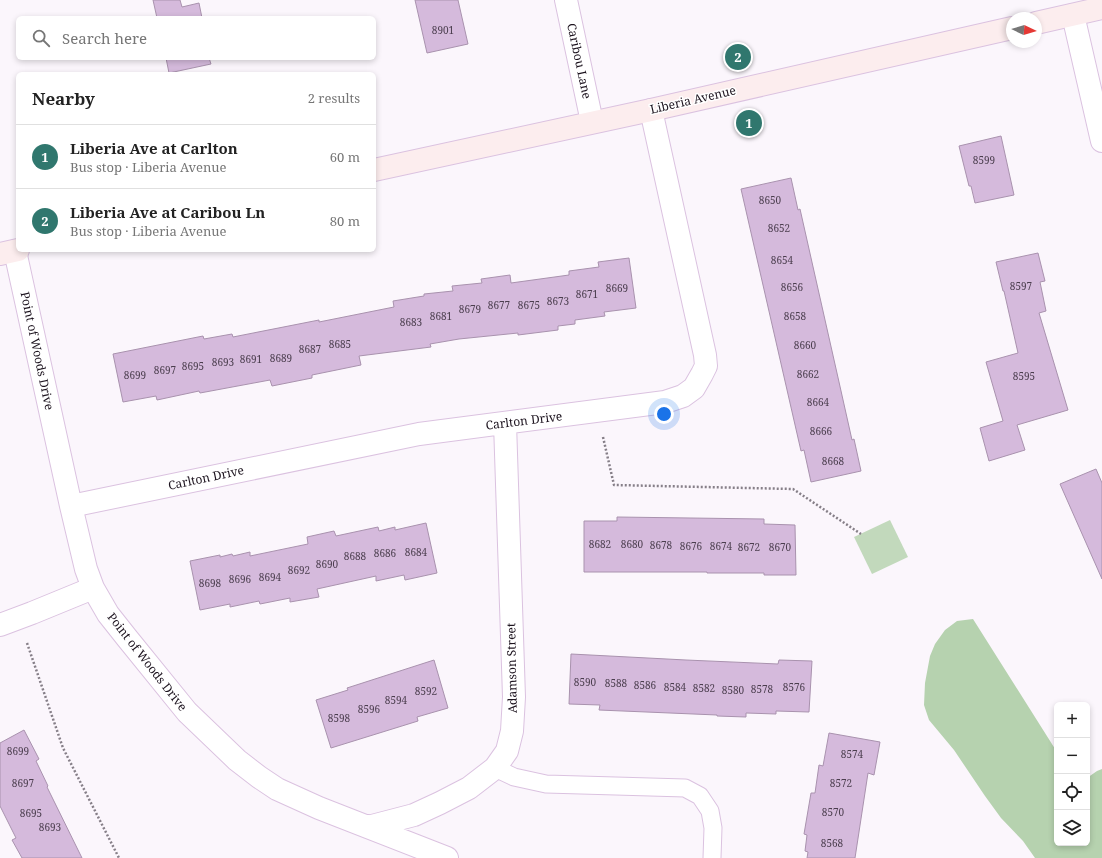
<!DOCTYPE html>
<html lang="en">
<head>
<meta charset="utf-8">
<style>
  :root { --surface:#fff; --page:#f6f6f6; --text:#222; --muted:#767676; --line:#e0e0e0; --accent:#30776e }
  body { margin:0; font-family:"Noto Serif",serif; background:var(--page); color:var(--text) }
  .controls { position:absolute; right:12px; bottom:12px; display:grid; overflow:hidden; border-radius:6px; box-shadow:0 2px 6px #0003 }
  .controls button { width:36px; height:36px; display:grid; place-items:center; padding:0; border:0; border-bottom:1px solid var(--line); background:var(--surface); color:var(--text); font:20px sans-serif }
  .compass { position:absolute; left:1006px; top:12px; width:36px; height:36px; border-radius:50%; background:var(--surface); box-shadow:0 2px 6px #0003; rotate:94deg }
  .you { position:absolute; left:664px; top:414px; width:14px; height:14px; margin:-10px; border:3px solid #fff; border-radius:50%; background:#1a73e8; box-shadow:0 0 0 6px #1a73e833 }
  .badge { display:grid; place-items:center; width:26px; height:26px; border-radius:50%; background:var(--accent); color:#fff; font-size:13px; font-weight:700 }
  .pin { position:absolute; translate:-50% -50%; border:2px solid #fff; box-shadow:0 1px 4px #0006 }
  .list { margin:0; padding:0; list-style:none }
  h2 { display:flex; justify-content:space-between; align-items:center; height:52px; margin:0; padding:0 16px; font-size:17px }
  h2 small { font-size:13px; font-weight:400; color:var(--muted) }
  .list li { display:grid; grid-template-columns:26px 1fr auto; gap:12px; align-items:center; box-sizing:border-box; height:64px; padding:0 16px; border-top:1px solid var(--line) }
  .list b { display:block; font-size:15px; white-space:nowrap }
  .list p { margin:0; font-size:13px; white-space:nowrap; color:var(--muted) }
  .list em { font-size:13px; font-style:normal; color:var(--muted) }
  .icon { flex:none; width:22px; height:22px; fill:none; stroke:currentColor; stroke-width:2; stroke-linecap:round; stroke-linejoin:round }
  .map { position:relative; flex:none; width:1102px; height:858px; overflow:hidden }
  .search { position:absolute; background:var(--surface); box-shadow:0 2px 6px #0003; left:16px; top:16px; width:360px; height:44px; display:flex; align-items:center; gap:10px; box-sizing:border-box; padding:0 14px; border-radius:6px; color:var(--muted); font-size:15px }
  .panel { position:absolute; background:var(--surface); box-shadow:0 2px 6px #0003; left:16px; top:72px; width:360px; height:180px; border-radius:6px }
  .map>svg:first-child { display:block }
  .green { fill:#c2d9bc }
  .forest { fill:#b6d2af }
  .building { fill:#d5badc; stroke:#a992ae }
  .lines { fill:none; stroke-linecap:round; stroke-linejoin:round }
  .service-casing { stroke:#dbc2e0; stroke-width:19 }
  .minor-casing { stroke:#dbc2e0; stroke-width:24 }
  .secondary-casing { stroke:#dbc2e0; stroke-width:24 }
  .path { stroke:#867f88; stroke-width:2.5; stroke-dasharray:2 2; stroke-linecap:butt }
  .service { stroke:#fff; stroke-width:17 }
  .minor { stroke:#fff; stroke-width:22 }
  .secondary { stroke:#fcedee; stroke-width:22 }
  .labels { text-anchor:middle; stroke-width:3; stroke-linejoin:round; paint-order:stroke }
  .number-label { font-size:10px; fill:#4b3e4e }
  .street-label { font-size:12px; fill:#1d141f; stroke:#fff }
</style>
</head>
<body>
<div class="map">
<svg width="1102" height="858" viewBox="0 0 1102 858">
  <rect width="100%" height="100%" fill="#fbf6fc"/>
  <!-- green -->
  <path class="green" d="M890,520L908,557L872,574L854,537Z"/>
  <!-- forest -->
  <path class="forest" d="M973,619L1057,752V843H1087V778L1097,771L1102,769V858H1035L1023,841L1001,818L985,796L954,750L929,720L924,705L925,683L930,656L935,644L945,630L957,621Z"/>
  <!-- building -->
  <path class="building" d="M153,0H180L182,7L199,3L202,18H157Z
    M415,0H458L468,44L427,53Z
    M166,58H209L211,64L169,73Z
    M1001,136L1014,195L975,203L971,186H969L959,146Z
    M791,178L798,210L800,209L839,382L852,440L854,439L861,471L811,482L804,450L801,451L741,189Z
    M1038,253L1045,281L1040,282L1046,311L1039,313L1068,410L1017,425L1025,450L989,461L980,428L1003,421L986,362L1018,353L1004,291H1003L996,262Z
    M629,258L636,308L604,312L605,316L575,320V324L558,326V330L518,335V333L459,339L430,344L431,347L359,356L361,365L312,375V378L272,386L270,380L200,393L199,391L157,400L156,396L123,402L113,354L203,336L204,339L232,334L233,337L319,320V322L394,307L393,301L424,296V294L453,291L452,286L482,283L481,279L510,275L511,283L569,275V271L599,267L598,262Z
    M1096,469L1102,483V579L1060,484Z
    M617,517L764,519V524L795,525L796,575H764V573H707V572H584V521H617Z
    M426,523L437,573L405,580L404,575L376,581V576L317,589L319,597L290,602V598L260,604L259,601L230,607V604L200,610L190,561L220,555V557L232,554L233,556L250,552V556L308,544L307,537L334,531L336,536L378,527L379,531L395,527V530Z
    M571,654L686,660L778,664L779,660L812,661L809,712L776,711V714L746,713V717L717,716V715L599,710L600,705L569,704Z
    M434,660L448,708L417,717L418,721L331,748L316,700L348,690L347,688Z
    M24,730L39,759L36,761L48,786L47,787L82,858H22L12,840L16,838L0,806V743Z
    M829,733L880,742L874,775L868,773L855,858H807L808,852L805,851L807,835L804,834L811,793H815L819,765L823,766Z"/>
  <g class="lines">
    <!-- service casing -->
    <g class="service-casing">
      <path id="service" d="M495,768L514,777L546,784L685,788L700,796L710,811L713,828L712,858"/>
    </g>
    <!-- minor casing -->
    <g class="minor-casing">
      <path id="minor" d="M566,0L592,122
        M1073,15L1102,141
        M15,251L71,506L86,569L93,588L108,614L127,638L187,712L237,760L259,777L277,789L319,808L447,858
        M71,506L419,434L665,402L683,396L694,388L702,374L706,366L705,355L651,110
        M0,625L32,613L93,588
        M368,827L414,815L440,803L469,788L495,768L507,751L512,731L514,697L505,423"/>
    </g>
    <!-- secondary casing -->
    <g class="secondary-casing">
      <path id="secondary" d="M1036,23L1102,8
        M374,170L651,110L1012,28
        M0,254L18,250"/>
    </g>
    <!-- path -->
    <path class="path" d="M603,437L614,485L793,489L861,534
      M27,643L63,748L119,858"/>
    <!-- service -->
    <use href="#service" class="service"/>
    <!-- minor -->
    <use href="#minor" class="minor"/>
    <!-- secondary -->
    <use href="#secondary" class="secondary"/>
  </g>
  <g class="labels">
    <!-- number labels -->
    <g class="number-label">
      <text x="443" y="34">8901</text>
      <text x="984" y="164">8599</text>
      <text x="770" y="204">8650</text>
      <text x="779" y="232">8652</text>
      <text x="782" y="264">8654</text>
      <text x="1021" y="290">8597</text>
      <text x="792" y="291">8656</text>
      <text x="617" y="292">8669</text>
      <text x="587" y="298">8671</text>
      <text x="558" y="305">8673</text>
      <text x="499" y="309">8677</text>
      <text x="529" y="309">8675</text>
      <text x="470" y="313">8679</text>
      <text x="441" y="320">8681</text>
      <text x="795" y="320">8658</text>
      <text x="411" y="326">8683</text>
      <text x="340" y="348">8685</text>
      <text x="805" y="349">8660</text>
      <text x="310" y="353">8687</text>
      <text x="281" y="362">8689</text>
      <text x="251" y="363">8691</text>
      <text x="223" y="366">8693</text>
      <text x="193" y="370">8695</text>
      <text x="165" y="374">8697</text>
      <text x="808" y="378">8662</text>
      <text x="135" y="379">8699</text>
      <text x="1024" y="380">8595</text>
      <text x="818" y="406">8664</text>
      <text x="821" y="435">8666</text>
      <text x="833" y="465">8668</text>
      <text x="600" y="548">8682</text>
      <text x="632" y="548">8680</text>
      <text x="661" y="549">8678</text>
      <text x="691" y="550">8676</text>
      <text x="721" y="550">8674</text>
      <text x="749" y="551">8672</text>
      <text x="780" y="551">8670</text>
      <text x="416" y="556">8684</text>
      <text x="385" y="557">8686</text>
      <text x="355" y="560">8688</text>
      <text x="327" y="568">8690</text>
      <text x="299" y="574">8692</text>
      <text x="270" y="581">8694</text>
      <text x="240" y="583">8696</text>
      <text x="210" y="587">8698</text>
      <text x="585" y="686">8590</text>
      <text x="616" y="687">8588</text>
      <text x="645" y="689">8586</text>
      <text x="675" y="691">8584</text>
      <text x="794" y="691">8576</text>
      <text x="704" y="692">8582</text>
      <text x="762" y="693">8578</text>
      <text x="733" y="694">8580</text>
      <text x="426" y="695">8592</text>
      <text x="396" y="704">8594</text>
      <text x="369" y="713">8596</text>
      <text x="339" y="722">8598</text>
      <text x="18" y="755">8699</text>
      <text x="852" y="758">8574</text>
      <text x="23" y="787">8697</text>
      <text x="841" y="787">8572</text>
      <text x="833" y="816">8570</text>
      <text x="31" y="817">8695</text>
      <text x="50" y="831">8693</text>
      <text x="832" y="847">8568</text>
    </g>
    <!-- street labels -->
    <g class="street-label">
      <text transform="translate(579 61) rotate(78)" y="4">Caribou Lane</text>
      <text transform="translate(693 100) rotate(-13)" y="4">Liberia Avenue</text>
      <text transform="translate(37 351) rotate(78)" y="4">Point of Woods Drive</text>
      <text transform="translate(524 421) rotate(-7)" y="4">Carlton Drive</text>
      <text transform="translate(206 478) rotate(-12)" y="4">Carlton Drive</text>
      <text transform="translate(147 662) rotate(52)" y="4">Point of Woods Drive</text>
      <text transform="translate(512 668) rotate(-91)" y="4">Adamson Street</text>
    </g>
  </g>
</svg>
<div class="controls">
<button>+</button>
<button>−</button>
<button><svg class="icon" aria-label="locate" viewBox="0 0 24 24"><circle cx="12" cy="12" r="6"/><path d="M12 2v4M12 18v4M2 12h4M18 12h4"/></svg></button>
<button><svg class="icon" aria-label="layers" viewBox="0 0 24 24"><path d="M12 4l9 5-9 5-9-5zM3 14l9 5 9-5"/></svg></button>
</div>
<svg class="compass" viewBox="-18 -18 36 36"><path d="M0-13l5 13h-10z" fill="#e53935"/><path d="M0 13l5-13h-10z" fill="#767676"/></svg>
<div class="you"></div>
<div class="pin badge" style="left:749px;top:123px">1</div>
<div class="pin badge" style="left:738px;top:57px">2</div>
<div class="search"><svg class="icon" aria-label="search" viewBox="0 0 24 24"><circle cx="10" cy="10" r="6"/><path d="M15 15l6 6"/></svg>Search here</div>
<section class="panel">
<h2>Nearby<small>2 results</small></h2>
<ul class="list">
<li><span class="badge">1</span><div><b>Liberia Ave at Carlton</b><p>Bus stop · Liberia Avenue</p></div><em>60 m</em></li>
<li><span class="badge">2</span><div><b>Liberia Ave at Caribou Ln</b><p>Bus stop · Liberia Avenue</p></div><em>80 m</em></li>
</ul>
</section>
</div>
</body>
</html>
